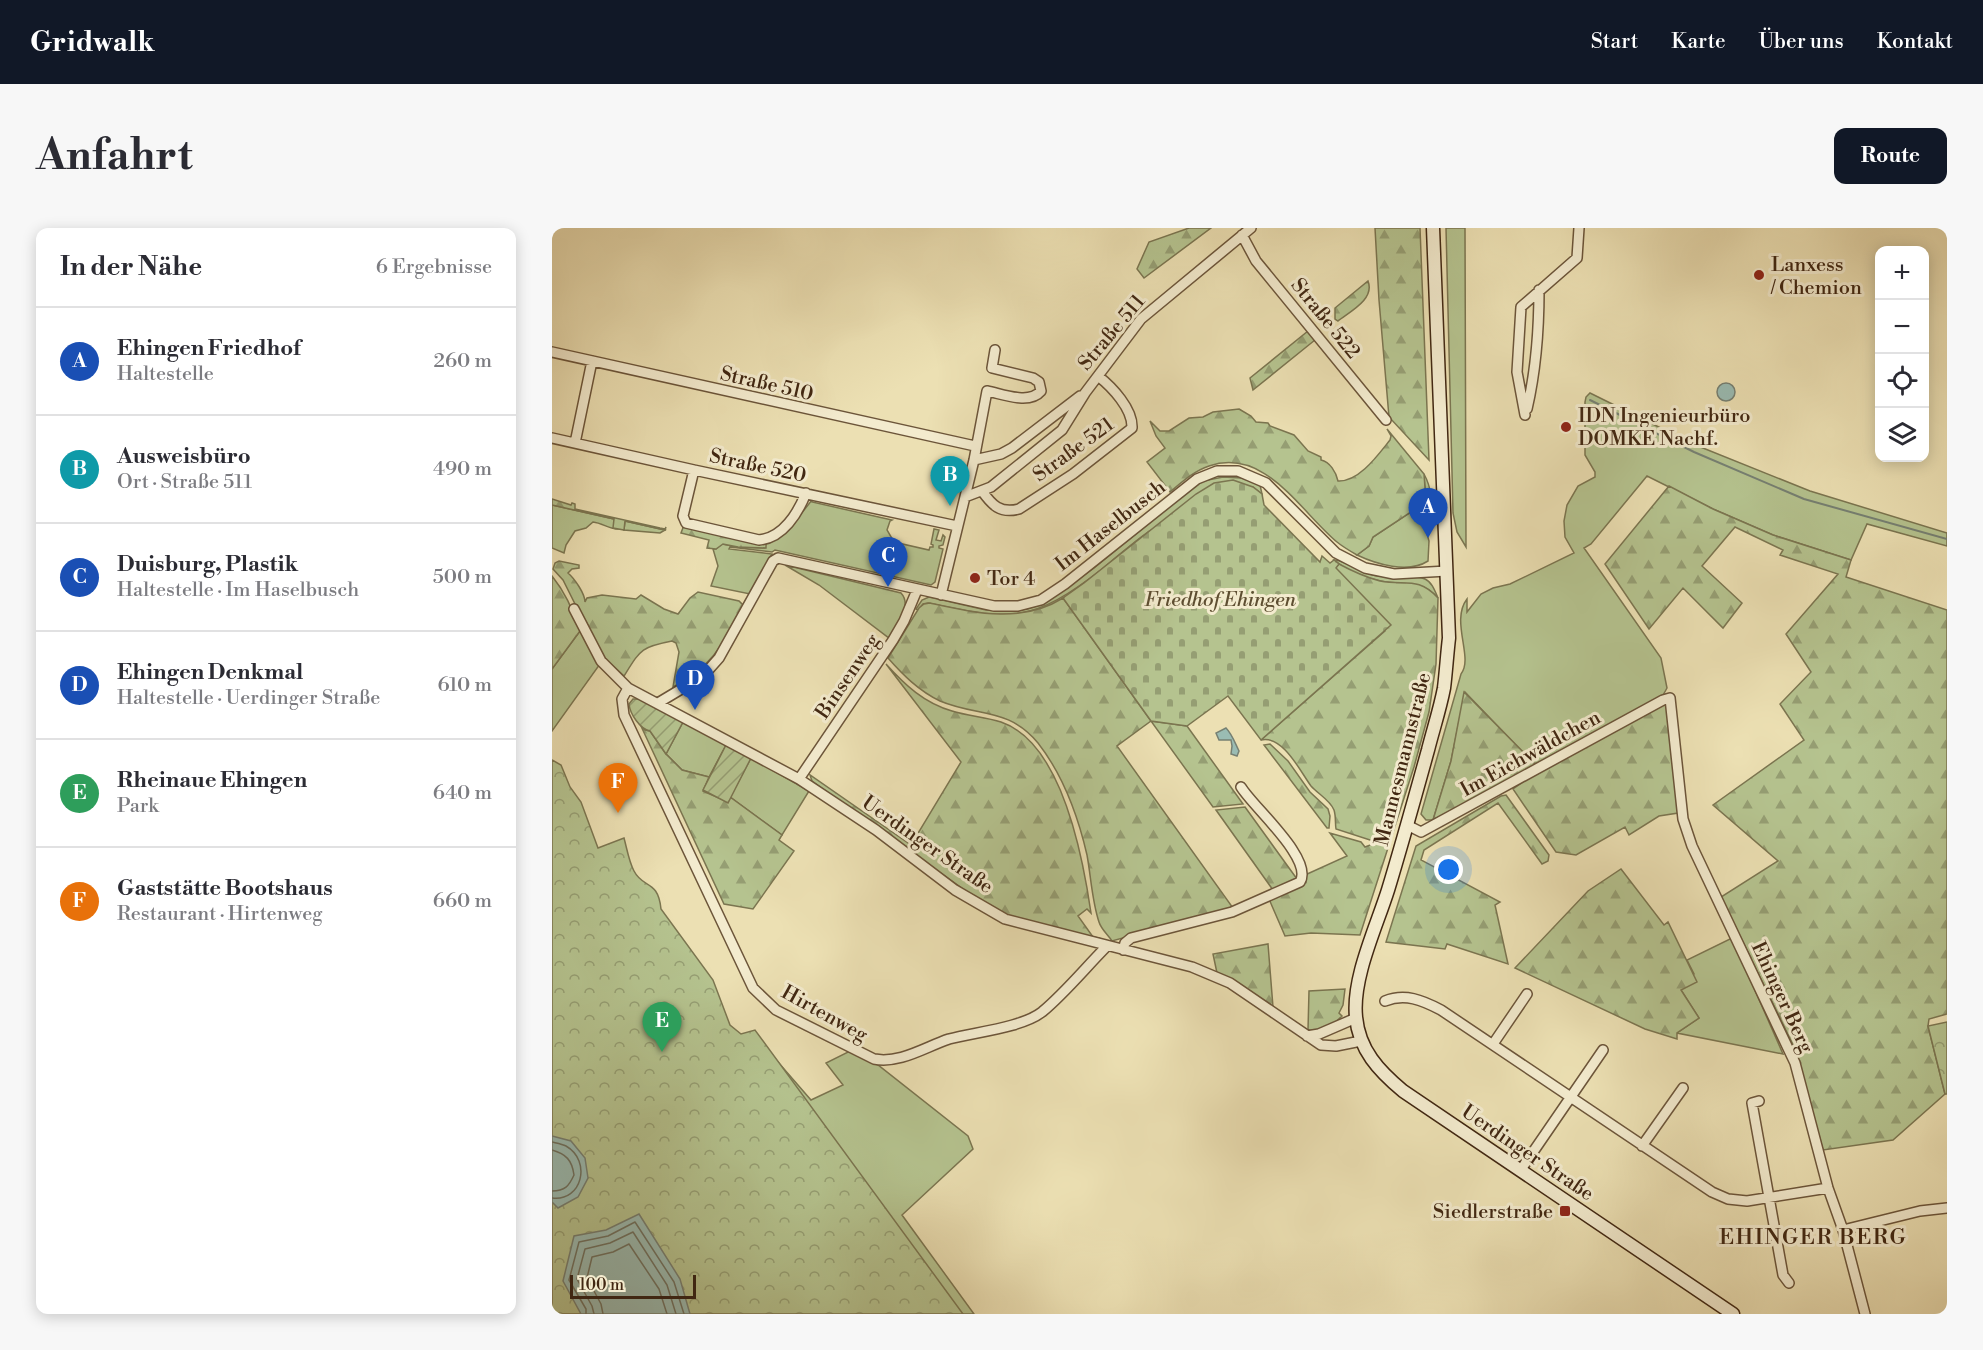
<!DOCTYPE html>
<html lang="de">
<head>
<meta charset="utf-8">
<style>
  :root { --surface:#fff; --page:#f7f7f7; --text:#2b2b33; --muted:#7c7c81; --line:#e1e1e2; --accent:#111827 }
  body { margin:0; font-family:"Libre Bodoni",serif; background:var(--page); color:var(--text) }
  .controls { position:absolute; right:18px; top:18px; display:grid; overflow:hidden; border-radius:12px; box-shadow:0 3px 15px #0003 }
  .controls button { width:54px; height:54px; display:grid; place-items:center; padding:0; border:0; border-bottom:2px solid var(--line); background:var(--surface); color:var(--text); font:30px sans-serif }
  .scale { position:absolute; left:18px; bottom:15px; width:126px; box-sizing:border-box; padding-left:6px; border:3px solid #412712; border-top:0; font-size:16px; line-height:21px; white-space:nowrap; color:#412712; -webkit-text-stroke:4px #f3ebce; paint-order:stroke }
  .you { position:absolute; left:897px; top:642px; width:21px; height:21px; margin:-15px; border:4px solid #fff; border-radius:50%; background:#1a73e8; box-shadow:0 0 0 9px #1a73e833 }
  .badge { display:grid; place-items:center; width:39px; height:39px; border-radius:50%; background:var(--accent); color:#fff; font-size:20px; font-weight:700 }
  .pin { position:absolute; translate:-50% -50px; filter:drop-shadow(0 2px 3px #0008) }
  .pin::after { content:''; position:absolute; top:32px; width:21px; height:18px; background:inherit; clip-path:polygon(0 0,100% 0,50% 100%) }
  .list { margin:0; padding:0; list-style:none }
  h2 { display:flex; justify-content:space-between; align-items:center; height:78px; margin:0; padding:0 24px; font-size:26px }
  h2 small { font-size:20px; font-weight:400; color:var(--muted) }
  .list li { display:grid; grid-template-columns:39px 1fr auto; gap:18px; align-items:center; box-sizing:border-box; height:108px; padding:0 24px; border-top:2px solid var(--line) }
  .list b { display:block; font-size:22px; white-space:nowrap }
  .list p { margin:0; font-size:20px; white-space:nowrap; color:var(--muted) }
  .list em { font-size:20px; font-style:normal; color:var(--muted) }
  .icon { flex:none; width:33px; height:33px; fill:none; stroke:currentColor; stroke-width:2; stroke-linecap:round; stroke-linejoin:round }
  .map { position:relative; flex:none; width:1395px; height:1086px; overflow:hidden; border-radius:12px }
  header { display:flex; align-items:center; gap:36px; box-sizing:border-box; height:84px; padding:0 30px; background:var(--accent); color:#fff }
  header strong { font-size:28px }
  nav { display:flex; gap:33px; margin-inline-start:auto; font-size:21px }
  .intro { display:flex; align-items:center; justify-content:space-between; box-sizing:border-box; height:144px; padding:0 36px }
  h1 { margin:0; font-size:42px }
  .button { padding:15px 27px; border-radius:12px; background:var(--accent); color:#fff; font-size:21px; font-weight:700 }
  main { display:flex; gap:36px; padding:0 36px }
  aside { flex:1; background:var(--surface); border-radius:12px; box-shadow:0 3px 15px #0003 }
  .map>svg:first-child { display:block }
  .grass { fill:#b5c38f; stroke:#7b7550; stroke-width:1.5 }
  .forest { fill:url(#forest-firs); stroke:#7b7550; stroke-width:1.5 }
  .cemetery { fill:url(#cemetery-stones); stroke:#7b7550; stroke-width:1.5 }
  .park { fill:url(#park-crowns); stroke:#7b7550; stroke-width:1.5 }
  .garden { fill:url(#garden-furrows); stroke:#7b7550; stroke-width:1.5 }
  .water { fill:#9abcb3; stroke:#768073; stroke-width:1.5 }
  .lines { fill:none; stroke-linecap:round; stroke-linejoin:round }
  .shore { stroke:#6e7262; stroke-width:1.5 }
  .stream { stroke:#768073; stroke-width:2 }
  .street-casing { stroke:#6c553a; stroke-width:12 }
  .secondary-casing { stroke:#412712; stroke-width:15 }
  .street { stroke:#f3ebce; stroke-width:9 }
  .secondary { stroke:#f3ebce; stroke-width:12 }
  .poi-dot { fill:#8f2418; stroke:#f3ebce; stroke-width:2 }
  .labels { text-anchor:middle; stroke-width:6; stroke-linejoin:round; paint-order:stroke }
  .poi-label { font-size:20px; fill:#412712; stroke:#f3ebce; text-anchor:start }
  .street-label { font-size:20px; fill:#412712; stroke:#f3ebce }
  .park-label { font-size:20px; font-style:italic; fill:#5e4e31; stroke:#f3ebce }
  .quarter-label { font-size:22px; letter-spacing:1.5px; fill:#412712; stroke:#f3ebce }
</style>
</head>
<body>
<header>
<strong>Gridwalk</strong>
<nav><a>Start</a><a>Karte</a><a>Über uns</a><a>Kontakt</a></nav>
</header>
<div class="intro"><h1>Anfahrt</h1><a class="button">Route</a></div>
<main>
<aside>
<h2>In der Nähe<small>6 Ergebnisse</small></h2>
<ul class="list">
<li><span class="badge" style="background:#1a4fb4">A</span><div><b>Ehingen Friedhof</b><p>Haltestelle</p></div><em>260 m</em></li>
<li><span class="badge" style="background:#0f9aa8">B</span><div><b>Ausweisbüro</b><p>Ort · Straße 511</p></div><em>490 m</em></li>
<li><span class="badge" style="background:#1a4fb4">C</span><div><b>Duisburg, Plastik</b><p>Haltestelle · Im Haselbusch</p></div><em>500 m</em></li>
<li><span class="badge" style="background:#1a4fb4">D</span><div><b>Ehingen Denkmal</b><p>Haltestelle · Uerdinger Straße</p></div><em>610 m</em></li>
<li><span class="badge" style="background:#2e9e5b">E</span><div><b>Rheinaue Ehingen</b><p>Park</p></div><em>640 m</em></li>
<li><span class="badge" style="background:#e8710a">F</span><div><b>Gaststätte Bootshaus</b><p>Restaurant · Hirtenweg</p></div><em>660 m</em></li>
</ul>
</aside>
<div class="map">
<svg width="1395" height="1086" viewBox="0 0 1395 1086">
  <defs>
    <pattern id="forest-firs" width="22" height="20" patternUnits="userSpaceOnUse" patternTransform="scale(1.5)"><rect width="22" height="20" fill="#b5c38f"/><path d="M5 1l3.5 6h-7zM16 11l3.5 6h-7z" fill="#959e73"/></pattern>
    <pattern id="cemetery-stones" width="16" height="16" patternUnits="userSpaceOnUse" patternTransform="scale(1.5)"><rect width="16" height="16" fill="#b5c38f"/><path d="M2 7V4a2 2 0 0 1 4 0v3zM10 15v-3a2 2 0 0 1 4 0v3z" fill="#959e73"/></pattern>
    <pattern id="park-crowns" width="20" height="18" patternUnits="userSpaceOnUse" patternTransform="scale(1.5)"><rect width="20" height="18" fill="#b5c38f"/><path d="M2 6a3 3 0 1 1 6 0M12 15a3 3 0 1 1 6 0" fill="none" stroke="#959e73"/></pattern>
    <pattern id="garden-furrows" width="10" height="10" patternUnits="userSpaceOnUse" patternTransform="scale(1.5)"><rect width="10" height="10" fill="#b5c38f"/><path d="M-1 1l2-2M0 10L10 0M9 11l2-2" fill="none" stroke="#959e73"/></pattern>
  </defs>
  <rect width="100%" height="100%" fill="#ece0b3"/>
  <filter id="stains"><feTurbulence type="fractalNoise" baseFrequency=".00333" numOctaves="4"/><feColorMatrix values="0 0 0 0 .2 0 0 0 0 .09 0 0 0 0 .02 0 0 0 .5 -.17"/></filter>
  <radialGradient id="worn" r=".72"><stop offset=".6" stop-color="#630" stop-opacity="0"/><stop offset="1" stop-color="#630" stop-opacity=".3"/></radialGradient>
  <!-- grass -->
  <path class="grass" d="M894,0H913L914,319L905,304L901,285Z
    M1038,165L1141,216L1258,263L1395,305V318L1315,296L1299,332L1221,307L1161,281L1095,248L1039,316L1032,320L1109,430L1115,460L1110,469L989,536H982L913,464L899,533L881,592H874L869,586L909,446C922,430 898,393 915,371V384L929,366L941,360L958,356L1022,325L1013,309L1012,293L1015,277L1026,258L1043,249V244L1033,227V174L1034,169Z
    M872,246C884,268 877,282 877,306H875L877,313L876,333C856,346 824,336 805,327L817,318L821,309L874,274Z
    M671,249L690,250L708,257L710,266L701,259C677,269 653,279 630,290C619,294 606,298 596,304C580,315 565,329 550,341C481,395 459,393 376,375L371,376L366,382L364,381L370,372L377,369L434,382L452,383L475,381L494,374L542,340L639,261L651,253Z
    M260,272V274L340,292L338,293L335,302L342,314L377,322L378,319H381V317L379,316L382,301L387,302L384,312L389,313L391,307L393,309L391,317L387,318V320L391,321L383,354L379,357L223,322L220,324L178,319L177,321L220,326L198,366L159,358L166,338L161,321H164L170,316L186,319L213,320L214,315L241,296Z
    M0,277L62,291L63,301H68C58,302 51,295 41,294L34,300L23,303L14,317L12,325L0,320Z
    M73,293L113,302L108,305L72,302Z
    M782,332C790,331 810,344 821,347C837,351 859,345 873,351C880,354 883,363 886,370C868,350 853,358 829,353C812,350 795,343 782,332Z
    M233,337L349,365C361,378 344,397 337,410L267,357Z
    M23,389L48,436L0,503V441L28,403Z
    M131,494L174,517L157,549L130,542L114,526Z
    M199,530L257,563L230,607L178,569Z
    M0,584L148,801L192,809L200,804L259,872L291,857L274,835L298,823L326,837L416,908L421,921L350,987L422,1086H296Z
    M1180,710L1231,826L1125,805L1147,790L1129,762L1142,746L1135,732Z"/>
  <!-- forest -->
  <path class="forest" d="M637,0H659L592,50L585,41L597,14Z
    M823,0H868L877,232L837,189L827,72Z
    M816,53C823,71 799,83 786,93L783,91V80Z
    M756,103L763,112L701,162L698,150Z
    M687,181L699,188L704,194L716,195L718,198L742,207L756,223L769,229V232C778,234 784,244 786,253C807,254 826,227 838,212L839,208L835,201L872,246L874,274L821,309L817,318L805,327C798,323 791,319 785,314C748,283 713,219 657,238C642,243 630,254 618,264L595,234L613,220L604,208L598,193L608,203H617L637,190L651,189L661,184Z
    M1117,258L1161,281L1221,307L1299,332L1294,349L1395,382V786L1377,791L1376,798L1393,866L1341,912L1271,922L1243,821L1169,669L1226,633L1161,577L1252,512L1228,476L1259,444L1234,406L1286,346L1228,327L1231,322L1183,299L1150,338L1190,375L1171,400L1131,360L1097,401L1053,336Z
    M0,271L19,277L20,275L23,276V281L108,300L113,301L114,299L113,302L73,293L72,302L61,300L62,291L0,277Z
    M132,297L214,315V320L186,319L171,316L164,321L155,320L157,312L129,305Z
    M7,333L27,337V340L20,341L16,345C23,351 33,366 33,374L35,370L50,367L84,371L89,367L112,381L126,386L138,370L146,364L187,373L192,378C171,416 160,439 121,459L127,424L124,415L120,413C89,419 89,421 72,448L48,426L11,352L1,341L3,335Z
    M787,336C800,343 813,349 828,353C853,358 866,348 886,370L884,436L877,484L862,539L808,707L759,705L733,708L717,671L754,654L753,647L795,628L778,605L809,614L813,619L821,616L822,612H818L784,601C783,595 784,588 782,582C778,572 766,566 759,558C748,543 731,507 709,512L833,403L783,340Z
    M0,348C13,364 22,384 28,403L0,441Z
    M511,370L599,493L635,498L691,576L661,579L599,493L565,518L681,680L560,713C556,707 549,701 547,694C540,673 539,649 535,627C526,588 511,547 486,515C456,479 426,489 388,473C367,463 351,447 336,430L367,380L372,376L378,375C424,385 469,396 511,370Z
    M334,436C353,457 372,475 400,483C416,488 433,489 449,494C510,515 531,630 539,685L535,681L526,688L541,709L547,710L545,712L465,693L442,683L260,553L258,547L359,617L409,534Z
    M912,464L982,535L989,536L881,592L899,533Z
    M1112,475L1117,476L1126,585L1107,588L1077,607L1073,599L1024,627L1004,624L961,561L994,538Z
    M88,496L93,502L98,503L114,526L130,542L157,549L151,563L176,574L178,569L230,607L227,612L242,623L201,681L172,676Z
    M718,516L736,533L758,564L776,581L778,588L777,600H775L712,517Z
    M954,567L997,627L996,633L990,636L946,575L872,622L869,632L948,674L943,677L956,736L895,716L893,721L834,714L864,618L949,568Z
    M693,579L745,651L721,662L664,582Z
    M1069,641L1112,697L1116,694L1145,754L1129,762L1147,790L1125,805V811L1093,801L963,740L1036,663Z
    M716,716L721,779L665,745L661,726Z
    M793,761L791,777L787,785L790,788C781,798 769,803 756,802L757,763Z"/>
  <!-- cemetery -->
  <path class="cemetery" d="M681,252L701,259L710,266L712,277L768,334L770,328L778,335L782,332L787,336L784,340L839,397L709,512L676,468L635,498L599,493L511,370L532,355L644,266L662,255Z"/>
  <!-- park -->
  <path class="park" d="M0,532L9,537L18,559L29,574L46,620L72,610C75,621 77,634 82,643C91,661 106,651 109,681L161,752L178,797L189,806L203,802L411,1086H0Z
    M1395,794V866H1393L1376,798Z"/>
  <!-- garden -->
  <path class="garden" d="M81,471H87L131,494L114,526L98,503C88,501 78,486 77,476Z
    M174,517L199,530L176,575L151,562Z"/>
  <!-- water -->
  <path class="water" d="M1165 164a9 9 0 1 1 18 0a9 9 0 1 1-18 0Z
    M674,500C680,506 683,515 687,523L685,528L679,526L680,518L679,512H667L664,505Z
    M0,908L19,913L33,930L36,950L26,969L6,980L0,974Z
    M87,986L128,1051L138,1086H29L11,1053L22,1008L54,1002Z"/>
  <g class="lines">
    <!-- shore -->
    <path class="shore" d="M0,914C4,915 10,916 14,918C40,933 30,974 0,970
      M0,922C14,926 20,932 22,947C17,958 13,963 0,963
      M34,1086V1081L17,1052L27,1014L56,1008L83,994L122,1054L132,1086
      M42,1086L40,1078L25,1051L33,1021L58,1015L81,1004L115,1057L124,1086
      M51,1086L49,1076L35,1050L40,1029L61,1024L77,1016L107,1061L115,1086"/>
    <!-- stream -->
    <path class="stream" d="M1038,172L1142,224L1252,271L1395,311"/>
    <!-- street casing -->
    <g class="street-casing">
      <path id="street" d="M690,7L704,33L834,192
        M0,124L423,218
        M975,181C984,142 987,103 987,62
        M973,187L965,144L969,79L1025,30L1027,0
        M0,210L142,242L405,298
        M23,215L40,133
        M422,232L449,226L460,220L528,168
        M142,242L131,288L134,295L207,312C231,310 246,285 254,265
        M430,263C440,277 448,286 467,281L521,246L580,200C581,181 560,159 546,148
        M413,269L439,259L510,202L533,165L589,91L699,0
        M389,367L422,232L435,163C451,166 477,177 489,163L487,154L481,150L440,140L443,122
        M22,381L49,433L76,460L247,551L324,602L403,662L453,691L640,739L678,755L769,817L784,818L809,813
        M76,460L70,471L72,487L201,760L224,782L322,831C348,836 373,819 397,811C423,804 469,800 490,784C513,765 534,739 555,718
        M106,475L151,448L167,430L221,333L226,330L442,378H466L489,372L513,356L645,251L665,243H686L714,255L784,325L813,340L842,346L895,343
        M247,551L341,412L352,393L365,362
        M855,597L869,604L1111,472L1118,470L1131,591L1140,618L1243,835L1276,960L1291,1002L1313,1086
        M571,722L573,715L579,710L680,684L748,654C762,631 701,579 689,559
        M833,773C853,765 870,772 889,782L1160,964L1176,971L1195,973L1276,960
        M755,808L767,806L804,790
        M941,816L975,766
        M1207,873L1200,875L1231,1047L1237,1055
        M1090,918L1131,860
        M968,943L1051,822
        M1291,1002L1368,983L1395,980"/>
    </g>
    <!-- secondary casing -->
    <g class="secondary-casing">
      <path id="secondary" d="M881,0L897,410C895,427 894,444 892,460C888,481 881,502 876,522C863,569 850,616 836,662C824,700 800,750 804,789C807,822 827,843 851,863L1181,1086"/>
    </g>
    <!-- street -->
    <use href="#street" class="street"/>
    <!-- secondary -->
    <use href="#secondary" class="secondary"/>
  </g>
  <!-- markers -->
  <g class="poi-dot">
    <circle cx="1207" cy="47" r="6"/>
    <circle cx="1014" cy="199" r="6"/>
    <circle cx="423" cy="350" r="6"/>
    <rect x="1007" y="977" width="12" height="12" rx="3"/>
  </g>
  <g class="labels">
    <!-- poi labels -->
    <g class="poi-label">
      <text x="1219" y="43">Lanxess<tspan x="1219" dy="23">/ Chemion</tspan></text>
      <text x="1026" y="194">IDN Ingenieurbüro<tspan x="1026" dy="23">DOMKE Nachf.</tspan></text>
      <text x="435" y="357">Tor 4</text>
      <text x="1001" y="990" text-anchor="end">Siedlerstraße</text>
    </g>
    <!-- street labels -->
    <g class="street-label">
      <text transform="translate(774 90) rotate(51)" y="7">Straße 522</text>
      <text transform="translate(559 104) rotate(-50)" y="7">Straße 511</text>
      <text transform="translate(215 155) rotate(13)" y="7">Straße 510</text>
      <text transform="translate(521 221) rotate(-36)" y="7">Straße 521</text>
      <text transform="translate(206 237) rotate(12)" y="7">Straße 520</text>
      <text transform="translate(558 297) rotate(-38)" y="7">Im Haselbusch</text>
      <text transform="translate(295 448) rotate(-56)" y="7">Binsenweg</text>
      <text transform="translate(978 525) rotate(-29)" y="7">Im Eichwäldchen</text>
      <text transform="translate(850 531) rotate(-76)" y="7">Mannesmannstraße</text>
      <text transform="translate(376 616) rotate(35)" y="7">Uerdinger Straße</text>
      <text transform="translate(1231 769) rotate(65)" y="7">Ehinger Berg</text>
      <text transform="translate(273 785) rotate(29)" y="7">Hirtenweg</text>
      <text transform="translate(976 924) rotate(34)" y="7">Uerdinger Straße</text>
    </g>
    <!-- park labels -->
    <g class="park-label">
      <text x="668" y="378">Friedhof Ehingen</text>
    </g>
    <!-- quarter labels -->
    <g class="quarter-label">
      <text x="1261" y="1016">EHINGER BERG</text>
    </g>
  </g>
  <rect width="100%" height="100%" filter="url(#stains)"/>
  <rect width="100%" height="100%" fill="url(#worn)"/>
</svg>
<div class="controls">
<button>+</button>
<button>−</button>
<button><svg class="icon" aria-label="locate" viewBox="0 0 24 24"><circle cx="12" cy="12" r="6"/><path d="M12 2v4M12 18v4M2 12h4M18 12h4"/></svg></button>
<button><svg class="icon" aria-label="layers" viewBox="0 0 24 24"><path d="M12 4l9 5-9 5-9-5zM3 14l9 5 9-5"/></svg></button>
</div>
<div class="scale">100 m</div>
<div class="you"></div>
<div class="pin badge" style="left:876px;top:310px;background:#1a4fb4">A</div>
<div class="pin badge" style="left:398px;top:278px;background:#0f9aa8">B</div>
<div class="pin badge" style="left:336px;top:359px;background:#1a4fb4">C</div>
<div class="pin badge" style="left:143px;top:482px;background:#1a4fb4">D</div>
<div class="pin badge" style="left:110px;top:824px;background:#2e9e5b">E</div>
<div class="pin badge" style="left:66px;top:585px;background:#e8710a">F</div>
</div>
</main>
</body>
</html>
